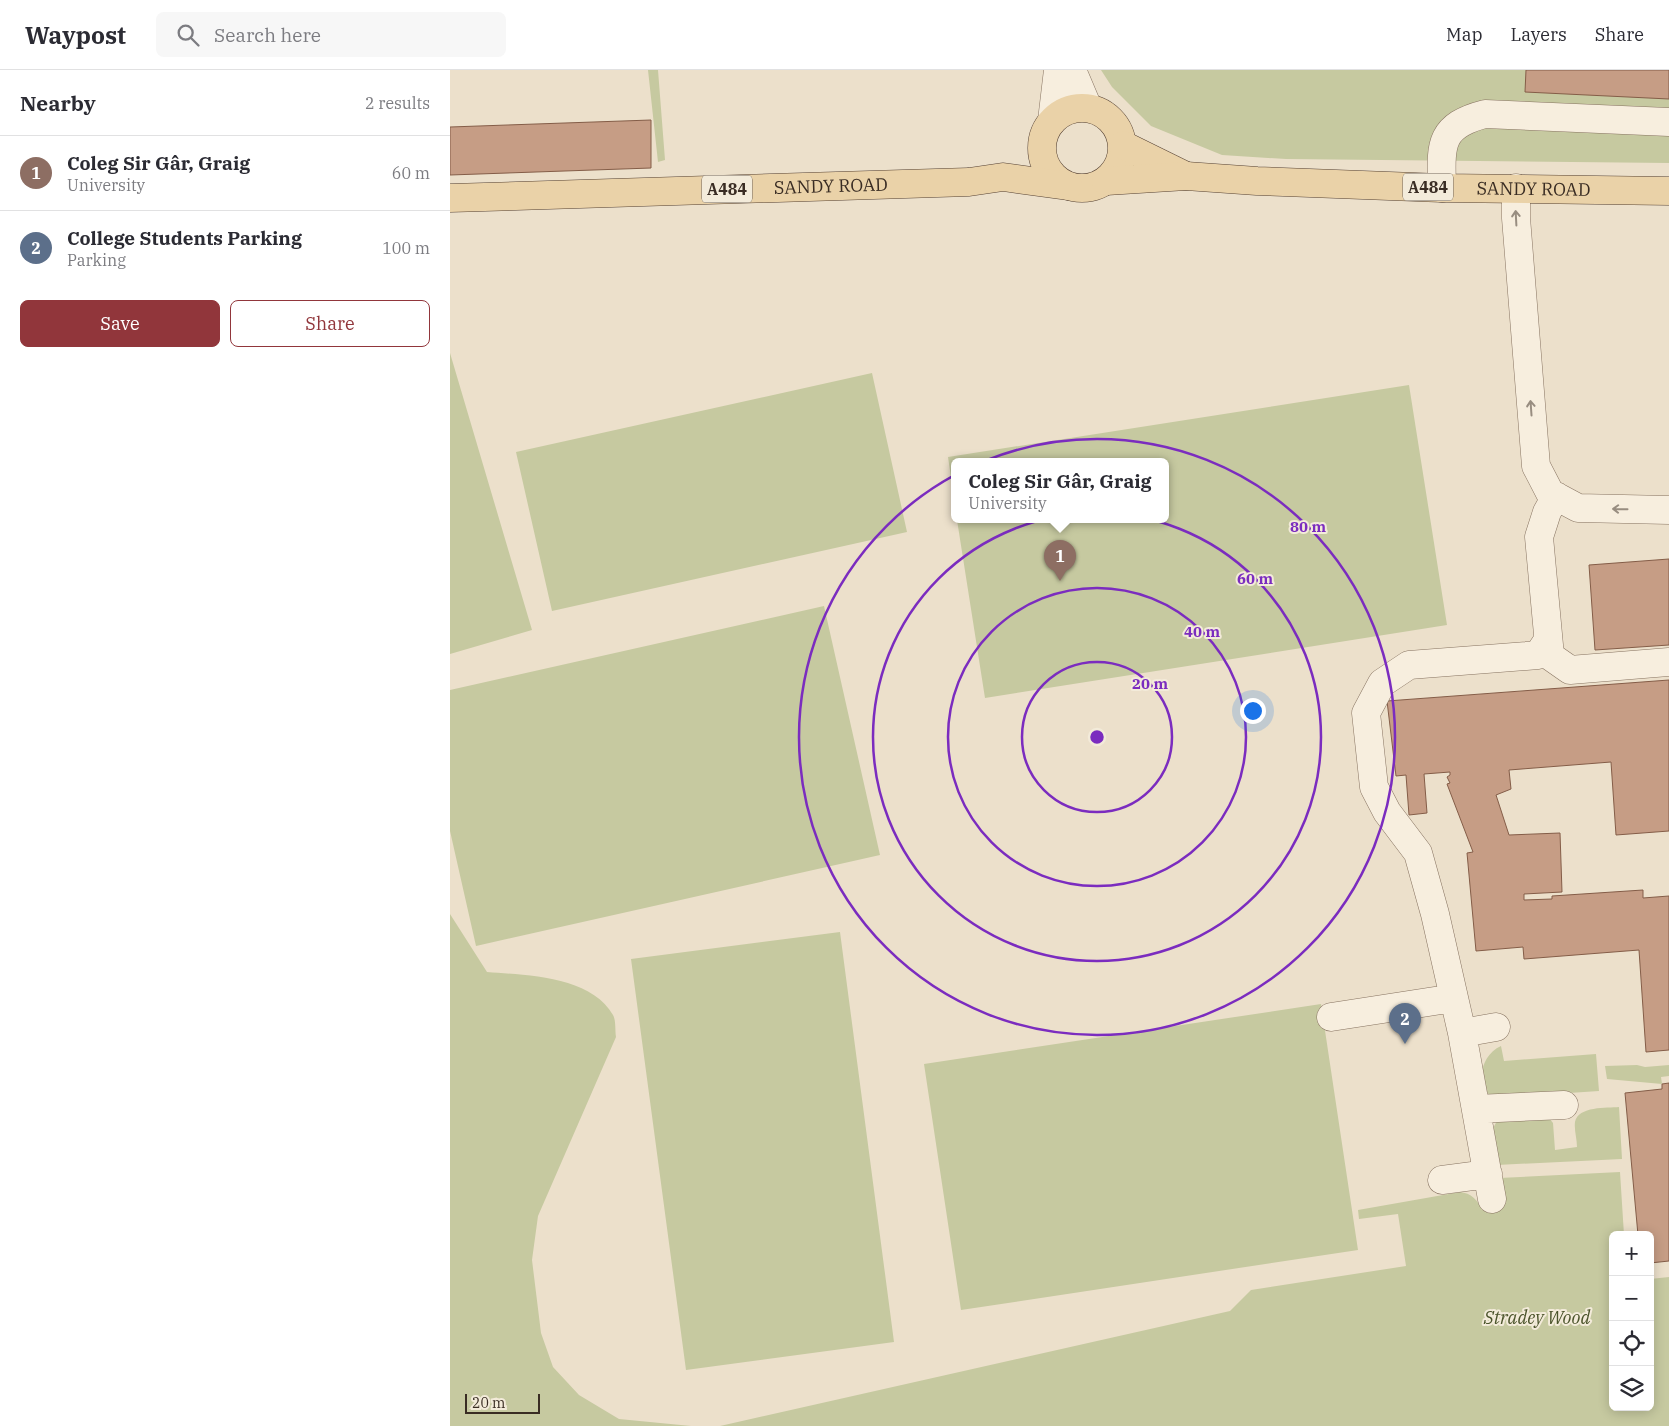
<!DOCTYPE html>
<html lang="en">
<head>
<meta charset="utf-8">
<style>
  :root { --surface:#fff; --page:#f7f7f7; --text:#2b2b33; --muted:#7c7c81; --line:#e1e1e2; --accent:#91363b }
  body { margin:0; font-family:"IBM Plex Serif",serif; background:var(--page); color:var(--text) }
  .controls { position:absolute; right:15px; bottom:15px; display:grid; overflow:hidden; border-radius:8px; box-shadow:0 2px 12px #0003 }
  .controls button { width:45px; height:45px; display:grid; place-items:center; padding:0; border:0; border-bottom:1px solid var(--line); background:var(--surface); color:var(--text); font:25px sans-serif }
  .scale { position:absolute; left:15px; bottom:12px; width:75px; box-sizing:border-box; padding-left:5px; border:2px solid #392c23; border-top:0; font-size:14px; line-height:18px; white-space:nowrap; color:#392c23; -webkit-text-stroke:4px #f3ebda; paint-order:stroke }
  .you { position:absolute; left:802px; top:640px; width:18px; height:18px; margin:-12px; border:4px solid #fff; border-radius:50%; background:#1a73e8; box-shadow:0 0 0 8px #1a73e833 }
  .badge { display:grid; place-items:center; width:32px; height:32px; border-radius:50%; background:var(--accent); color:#fff; font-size:16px; font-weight:700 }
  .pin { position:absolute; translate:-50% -41px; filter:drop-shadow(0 1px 2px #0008) }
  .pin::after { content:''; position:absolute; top:26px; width:18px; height:15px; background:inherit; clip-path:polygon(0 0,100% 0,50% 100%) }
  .popup { position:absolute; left:501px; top:388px; width:218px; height:65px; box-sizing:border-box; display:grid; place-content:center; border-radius:8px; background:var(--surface); filter:drop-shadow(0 1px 4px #0005); font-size:16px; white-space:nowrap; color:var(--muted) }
  .popup b { font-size:19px; color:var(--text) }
  .popup::after { content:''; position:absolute; left:50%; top:100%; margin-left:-10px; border:10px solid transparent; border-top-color:var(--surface) }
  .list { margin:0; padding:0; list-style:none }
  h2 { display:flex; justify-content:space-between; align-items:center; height:65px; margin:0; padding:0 20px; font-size:21px }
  h2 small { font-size:16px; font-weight:400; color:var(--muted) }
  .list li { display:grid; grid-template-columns:32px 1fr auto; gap:15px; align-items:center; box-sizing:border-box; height:75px; padding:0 20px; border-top:1px solid var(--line) }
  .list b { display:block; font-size:19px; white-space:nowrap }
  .list p { margin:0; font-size:16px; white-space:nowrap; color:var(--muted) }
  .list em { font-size:16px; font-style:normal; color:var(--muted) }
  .actions { display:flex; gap:10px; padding:15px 20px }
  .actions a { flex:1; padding:11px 0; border:1px solid var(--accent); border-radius:8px; text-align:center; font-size:18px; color:var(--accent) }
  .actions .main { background:var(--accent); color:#fff }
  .icon { flex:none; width:28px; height:28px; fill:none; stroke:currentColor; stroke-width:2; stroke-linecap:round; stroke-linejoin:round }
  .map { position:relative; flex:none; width:1219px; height:1356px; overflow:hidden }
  header { display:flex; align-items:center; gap:30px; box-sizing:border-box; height:70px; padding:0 25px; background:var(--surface); border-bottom:1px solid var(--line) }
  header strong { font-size:24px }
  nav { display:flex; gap:28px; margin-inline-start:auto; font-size:18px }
  .search { width:350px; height:45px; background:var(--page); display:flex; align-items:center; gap:12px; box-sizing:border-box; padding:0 18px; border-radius:8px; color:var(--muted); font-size:19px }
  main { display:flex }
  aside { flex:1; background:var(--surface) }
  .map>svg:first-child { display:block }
  .green { fill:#c6c9a0 }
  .building { fill:#c69d85; stroke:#845d48 }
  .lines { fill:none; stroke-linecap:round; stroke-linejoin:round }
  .minor-casing { stroke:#877361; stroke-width:29 }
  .major-casing { stroke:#564234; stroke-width:29 }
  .minor { stroke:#f7eede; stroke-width:28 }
  .major { stroke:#ead2a8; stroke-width:28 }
  .oneway { stroke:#988d80 }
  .ring { fill:none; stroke:#7b2cbf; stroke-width:2.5 }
  .labels { text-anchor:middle; stroke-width:4; stroke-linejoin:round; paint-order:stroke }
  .shield { fill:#f3ebda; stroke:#71655a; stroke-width:1 }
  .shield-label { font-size:16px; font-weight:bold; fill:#392c23 }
  .street-label { font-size:18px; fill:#392c23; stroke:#f3ebda }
  .park-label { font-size:18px; font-style:italic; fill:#4b542b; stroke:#f3ebda }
  .centre { fill:#7b2cbf; stroke:#f3ebda; stroke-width:2.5 }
  .ring-label { font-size:15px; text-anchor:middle; font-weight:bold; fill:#7b2cbf; stroke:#f3ebda; stroke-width:4; stroke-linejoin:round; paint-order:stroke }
</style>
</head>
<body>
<header>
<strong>Waypost</strong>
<div class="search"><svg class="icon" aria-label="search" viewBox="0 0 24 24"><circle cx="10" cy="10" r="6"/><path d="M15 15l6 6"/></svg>Search here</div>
<nav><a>Map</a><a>Layers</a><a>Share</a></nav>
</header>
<main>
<aside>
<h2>Nearby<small>2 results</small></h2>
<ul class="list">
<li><span class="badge" style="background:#8d6e63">1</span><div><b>Coleg Sir Gâr, Graig</b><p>University</p></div><em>60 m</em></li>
<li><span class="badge" style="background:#5c6f8a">2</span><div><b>College Students Parking</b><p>Parking</p></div><em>100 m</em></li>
</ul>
<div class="actions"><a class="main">Save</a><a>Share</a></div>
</aside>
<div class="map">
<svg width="1219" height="1356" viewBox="0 0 1219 1356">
  <rect width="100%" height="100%" fill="#ece0cb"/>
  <!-- green -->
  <path class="green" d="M198,0H208L215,90L208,92Z
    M651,0H1219V93L836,89L772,85L701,56L662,17Z
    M0,283L82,560L0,584Z
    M422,303L457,462L102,541L66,382Z
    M959,315L997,555L535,628L507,450H715V392H505V435L498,387Z
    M374,536L430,785L26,876L0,761V620Z
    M0,844L37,902C76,905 141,906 163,945C166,950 165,960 166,967L88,1146L82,1190L91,1263L103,1297L129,1325L169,1349L241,1356H0Z
    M390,862L444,1272L236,1300L181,889Z
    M871,934L908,1180L511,1240L474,994Z
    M1051,976L1054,991L1146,984L1149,1021L1044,1028C1024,1017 1030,985 1051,976Z
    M1187,995L1195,997L1219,995V1006L1211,1007L1212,1014L1157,1009L1155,996Z
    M1169,1037L1172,1089L1047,1095L1041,1062L1048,1049L1099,1048L1103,1053L1105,1080L1127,1077C1127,1069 1124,1060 1125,1052C1128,1036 1157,1038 1169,1037Z
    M1170,1102L1174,1165H1163V1337H1200V1209L1219,1207V1356H270L780,1241L801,1220L956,1196L948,1144L909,1149L908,1140L1010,1122C1021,1123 1028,1130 1032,1140L1053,1136L1049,1108Z"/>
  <!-- building -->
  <path class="building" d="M1076,0H1219V29L1075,22Z
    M201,50V98L0,105V57Z
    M1219,489V575L1145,580L1139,495Z
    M1219,610V761L1166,765L1161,692L1059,700L1061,719L1046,725L1059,765L1110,763L1112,822L1074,824V830L1102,829V826L1193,820V828L1219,826V980L1196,982L1189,880L1074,889L1073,877L1026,881L1017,783L1023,782L997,714L1000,713L997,707L1000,705V702L974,704L977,743L959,745L956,705L946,706L937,631Z
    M1219,1013V1191L1200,1193V1165H1188L1175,1023L1212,1019V1014Z"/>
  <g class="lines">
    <!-- minor casing -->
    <g class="minor-casing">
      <path id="minor" d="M622,0L638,38
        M602,51L608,0
        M992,118C991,76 988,56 1035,44L1219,52
        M1066,118V148L1086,396L1100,423L1128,438L1219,440
        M1106,426L1097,442L1089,467L1100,586L1120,600L1219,592
        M881,947L1004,928
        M1012,963L1046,957
        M1026,1039L1114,1035
        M992,1110L1038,1104
        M1042,1129L1012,963L985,844L968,783L937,742L924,717L916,643L932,613L959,595L1088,585L1098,570"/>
    </g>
    <!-- major casing -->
    <g class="major-casing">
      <g id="major">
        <circle cx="632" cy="78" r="40"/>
        <path d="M673,75L736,106"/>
        <path id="s1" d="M656,111L736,106L807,111L992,118L1219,121"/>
        <path id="s2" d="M0,128L519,112L553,107L618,116"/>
      </g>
    </g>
    <!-- minor -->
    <use href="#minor" class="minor"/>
    <!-- major -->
    <use href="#major" class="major"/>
  </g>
  <!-- one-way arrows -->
  <defs><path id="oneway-shaft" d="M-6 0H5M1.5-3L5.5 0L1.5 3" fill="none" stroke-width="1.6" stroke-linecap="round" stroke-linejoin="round" transform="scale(1.25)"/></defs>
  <g class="oneway">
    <use href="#oneway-shaft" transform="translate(1066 148) rotate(-93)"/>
    <use href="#oneway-shaft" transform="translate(1081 338) rotate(-94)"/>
    <use href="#oneway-shaft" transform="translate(1170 439) rotate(-179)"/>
  </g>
  <!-- distance rings -->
  <g class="ring">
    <circle cx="647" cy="667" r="75"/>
    <circle cx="647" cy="667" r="149"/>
    <circle cx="647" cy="667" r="224"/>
    <circle cx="647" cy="667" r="298"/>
  </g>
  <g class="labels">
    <!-- shield labels -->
    <g class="shield">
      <rect x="953" y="103.5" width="50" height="27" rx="4"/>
      <rect x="252" y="105.5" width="50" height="27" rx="4"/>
    </g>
    <g class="shield-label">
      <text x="978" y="123">A484</text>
      <text x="277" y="125">A484</text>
    </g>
    <!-- street labels -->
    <g class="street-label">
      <text dy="6" stroke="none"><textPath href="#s2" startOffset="381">SANDY ROAD</textPath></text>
      <text dy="6" stroke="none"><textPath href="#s1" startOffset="428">SANDY ROAD</textPath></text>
    </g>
    <!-- park labels -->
    <g class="park-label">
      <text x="1087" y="1254">Stradey Wood</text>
    </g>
  </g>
  <circle cx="647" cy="667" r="8" class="centre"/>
  <g class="ring-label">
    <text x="858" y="462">80 m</text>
    <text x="805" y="514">60 m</text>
    <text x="752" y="567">40 m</text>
    <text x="700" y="619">20 m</text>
  </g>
</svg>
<div class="controls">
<button>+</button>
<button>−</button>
<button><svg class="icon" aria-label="locate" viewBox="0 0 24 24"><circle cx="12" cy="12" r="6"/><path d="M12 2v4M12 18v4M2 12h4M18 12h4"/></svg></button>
<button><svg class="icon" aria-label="layers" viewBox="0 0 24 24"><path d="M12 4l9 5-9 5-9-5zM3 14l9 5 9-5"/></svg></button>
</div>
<div class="scale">20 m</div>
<div class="you"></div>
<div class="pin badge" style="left:610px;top:511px;background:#8d6e63">1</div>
<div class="popup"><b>Coleg Sir Gâr, Graig</b>University</div>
<div class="pin badge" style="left:955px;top:974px;background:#5c6f8a">2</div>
</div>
</main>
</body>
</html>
